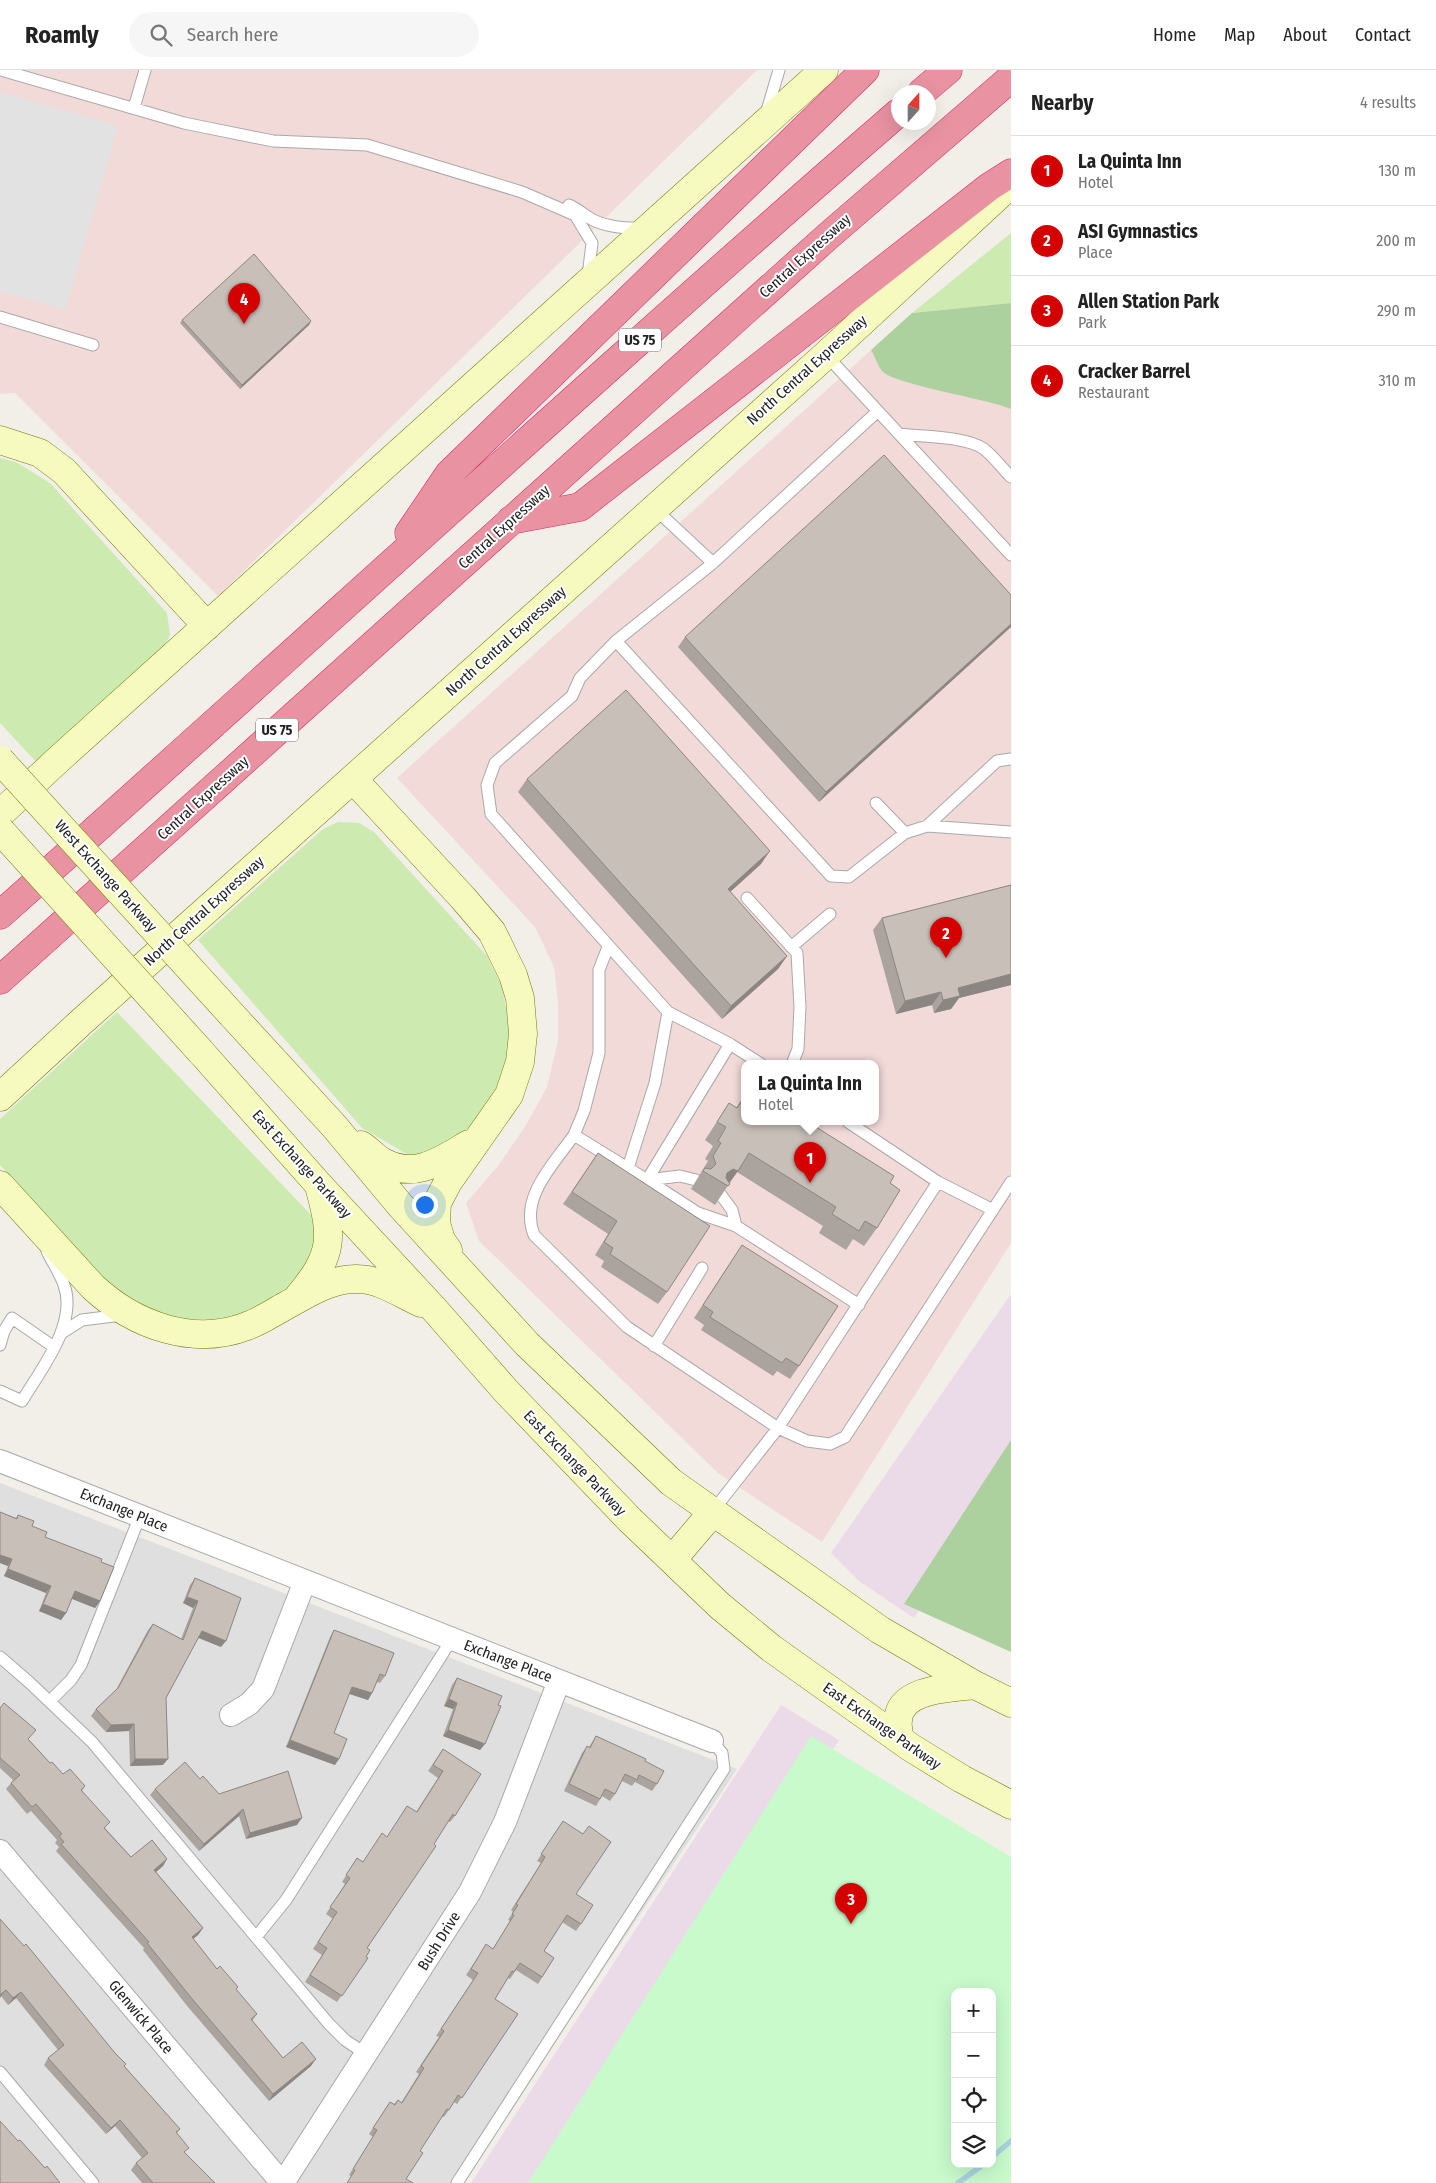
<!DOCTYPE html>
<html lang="en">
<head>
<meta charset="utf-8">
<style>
  :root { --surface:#fff; --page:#f6f6f6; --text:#222; --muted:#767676; --line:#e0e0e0; --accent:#d40000 }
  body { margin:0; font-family:"Fira Sans Condensed",sans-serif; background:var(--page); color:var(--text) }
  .controls { position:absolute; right:15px; bottom:15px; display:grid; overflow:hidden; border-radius:10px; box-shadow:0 5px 20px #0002 }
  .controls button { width:45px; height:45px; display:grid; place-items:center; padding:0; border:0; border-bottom:1px solid var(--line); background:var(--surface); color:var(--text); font:25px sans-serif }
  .compass { position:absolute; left:891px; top:15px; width:45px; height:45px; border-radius:50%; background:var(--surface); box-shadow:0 5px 20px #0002; rotate:21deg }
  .you { position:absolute; left:424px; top:1134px; width:18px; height:18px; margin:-12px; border:4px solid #fff; border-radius:50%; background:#1a73e8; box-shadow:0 0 0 8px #1a73e833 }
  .badge { display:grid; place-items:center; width:32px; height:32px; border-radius:50%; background:var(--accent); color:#fff; font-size:16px; font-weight:700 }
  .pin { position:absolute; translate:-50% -41px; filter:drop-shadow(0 1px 2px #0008) }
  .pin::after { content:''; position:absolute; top:26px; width:18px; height:15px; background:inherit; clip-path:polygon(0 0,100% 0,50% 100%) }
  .popup { position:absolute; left:741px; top:990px; width:138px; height:65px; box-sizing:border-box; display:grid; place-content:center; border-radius:10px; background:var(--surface); filter:drop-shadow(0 1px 4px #0005); font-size:16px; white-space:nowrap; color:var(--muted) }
  .popup b { font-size:19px; color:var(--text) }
  .popup::after { content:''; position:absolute; left:50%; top:100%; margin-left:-10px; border:10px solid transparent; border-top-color:var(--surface) }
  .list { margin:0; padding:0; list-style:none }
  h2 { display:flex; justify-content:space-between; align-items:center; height:65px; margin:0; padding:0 20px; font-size:21px }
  h2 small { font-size:16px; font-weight:400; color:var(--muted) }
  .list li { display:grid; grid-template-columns:32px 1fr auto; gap:15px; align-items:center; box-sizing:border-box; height:70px; padding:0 20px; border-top:1px solid var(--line) }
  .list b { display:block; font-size:19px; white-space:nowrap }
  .list p { margin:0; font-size:16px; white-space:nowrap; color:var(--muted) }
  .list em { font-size:16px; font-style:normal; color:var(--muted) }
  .icon { flex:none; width:28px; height:28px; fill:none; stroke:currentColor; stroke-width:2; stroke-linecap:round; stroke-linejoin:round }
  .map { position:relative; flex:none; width:1011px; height:2113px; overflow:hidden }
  header { display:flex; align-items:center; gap:30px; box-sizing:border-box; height:70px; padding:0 25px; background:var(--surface); border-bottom:1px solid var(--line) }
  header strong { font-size:24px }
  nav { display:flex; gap:28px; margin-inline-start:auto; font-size:18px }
  .search { width:350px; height:45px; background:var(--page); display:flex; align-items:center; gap:12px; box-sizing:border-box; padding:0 18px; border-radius:28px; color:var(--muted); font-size:19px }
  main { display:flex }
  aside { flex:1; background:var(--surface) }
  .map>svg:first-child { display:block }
  .residential { fill:#e0dfdf }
  .commercial { fill:#f2dad9; fill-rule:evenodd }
  .industrial { fill:#ebdbe8 }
  .grass { fill:#cdebb0 }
  .forest { fill:#add19e }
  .park { fill:#c8facc; fill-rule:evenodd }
  .parking { fill:#e2e2e2 }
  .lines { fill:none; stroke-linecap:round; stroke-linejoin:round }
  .stream { stroke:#aad3df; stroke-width:5.5 }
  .service-casing { stroke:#a9a9a9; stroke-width:13 }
  .minor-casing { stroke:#a9a9a9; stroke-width:24 }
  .secondary-casing { stroke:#707d05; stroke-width:29 }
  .motorway-casing { stroke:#dc2a67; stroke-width:29 }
  .service { stroke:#fff; stroke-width:11 }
  .minor { stroke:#fff; stroke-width:22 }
  .secondary { stroke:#f7fabf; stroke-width:28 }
  .motorway { stroke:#e892a2; stroke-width:28 }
  .secondary-bridge-casing { stroke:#707d05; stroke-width:29; stroke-linecap:butt }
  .secondary-bridge { stroke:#f7fabf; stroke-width:28 }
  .wall { fill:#aba49e }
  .shaded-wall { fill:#8b8681 }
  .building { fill:#c7bfb8; stroke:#8b8681 }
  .labels { text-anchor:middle; stroke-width:4; stroke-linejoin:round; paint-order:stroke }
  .shield { fill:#fff; stroke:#646464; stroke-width:1 }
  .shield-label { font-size:14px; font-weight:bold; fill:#222 }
  .street-label { font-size:15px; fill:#222; stroke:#fff }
</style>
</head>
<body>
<header>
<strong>Roamly</strong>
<div class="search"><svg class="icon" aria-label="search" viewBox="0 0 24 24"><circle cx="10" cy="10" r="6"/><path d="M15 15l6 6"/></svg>Search here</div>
<nav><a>Home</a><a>Map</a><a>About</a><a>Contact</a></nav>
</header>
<main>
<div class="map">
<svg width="1011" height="2113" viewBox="0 0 1011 2113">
  <rect width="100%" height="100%" fill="#f2efe9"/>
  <!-- residential -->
  <path class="residential" d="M0,1413L737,1699L461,2113H0Z"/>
  <!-- commercial -->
  <path class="commercial" d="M0,0H757L218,526L15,323L0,324Z
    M871,280L882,301L909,313L997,333L1011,339V1173L822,1472L719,1404L479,1171L466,1133L498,1096L526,1055L547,1017L558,971V932L554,897L535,857L397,708ZM745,994H875V1052H745Z"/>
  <!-- industrial -->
  <path class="industrial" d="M1011,1224V1397L914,1548L859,1511L831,1483Z
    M781,1635L839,1670L552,2113H471Z"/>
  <!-- grass -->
  <path class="grass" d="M1011,163V233L912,243Z
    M0,388L16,392L50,413L167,543L170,564L160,589L39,695L0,653Z
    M338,752L359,753L374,762L487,886L502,917L508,949L509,984L500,1012L485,1039L453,1075L417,1090L362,1058L198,870L323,759Z
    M117,942L315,1149L316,1190L277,1229L243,1246L218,1249H186L154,1244L117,1222L0,1095V1049Z"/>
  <!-- forest -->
  <path class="forest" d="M1011,233V339C985,328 895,315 882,301C877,295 875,286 871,280L912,243Z
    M1011,1370V1582L904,1534Z"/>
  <!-- park -->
  <path class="park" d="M811,1666L1011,1787V2113H528ZM955,1922H992V2094H955Z"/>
  <!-- parking -->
  <path class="parking" d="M0,22L118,56L65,240L0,221Z"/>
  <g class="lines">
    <!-- stream -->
    <path class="stream" d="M992,2087L1011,2071
      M958,2113L984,2094"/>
    <!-- service casing -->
    <g class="service-casing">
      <path id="service" d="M1,0L184,53L273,71L367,75L522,122L575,145L592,173L588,206
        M134,38L145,0
        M766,44L779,0
        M569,135C578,139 584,145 593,150C605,156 629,160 643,157
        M0,247L93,275
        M826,285L1011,485
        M878,341L713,493L616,571L831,806L849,807L905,763L927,756L997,691L1011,689
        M899,364C921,367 966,366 984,379C994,387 1002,398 1011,407
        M654,438L713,493
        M616,571L580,608L572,626L495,693L487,715L491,744L668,942L655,1013L628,1098
        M876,733L905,763
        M927,756L1011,762
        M747,828L797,883L800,937L798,979L792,994
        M608,877L599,900V983L584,1041L574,1065L647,1110L680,1106L696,1110
        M791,877L830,844
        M668,942L730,974
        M761,994L730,974L647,1110L698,1143L736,1156L859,1235
        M848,1052L938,1112L993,1140
        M574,1065C554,1094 519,1127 534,1165L627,1257L778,1358L938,1112
        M721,1125L732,1140L736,1156
        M63,1262L82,1250L122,1245
        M0,1275L4,1261L12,1248L54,1277
        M654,1276L702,1198
        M0,1321L22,1331C41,1299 78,1254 64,1215C60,1203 52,1192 47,1181
        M712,1442L778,1358L807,1371L830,1374L845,1367L1011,1112
        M0,1587L30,1613L92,1672L329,1954L345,1970L366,1984
        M50,1631L71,1610L81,1595L140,1446
        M256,1867L286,1830L452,1569
        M0,2002L93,2113
        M457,2113L724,1699L722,1683L712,1671"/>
    </g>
    <!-- minor casing -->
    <g class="minor-casing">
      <path id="minor" d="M0,1391L712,1671
        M231,1645L249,1634L263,1619L305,1511
        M0,1781L282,2113
        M283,2113L470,1822L505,1752L559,1611"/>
    </g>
    <!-- secondary casing -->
    <g class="secondary-casing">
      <path id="secondary" d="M0,370L40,383L64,401L207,556
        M353,709L463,828L492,862L513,905L520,928L523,964L520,992L509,1025L448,1112L437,1133L436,1153L441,1170L448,1180
        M0,744L60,688L824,0
        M232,945L334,1056L400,1135L527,1274L671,1412L880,1560L975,1615L1011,1633
        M201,982L319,1115L434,1239L506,1321L630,1450L720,1536L771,1578L910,1677L962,1709L1011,1735
        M0,1027L79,954L826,285L1011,114
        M361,1075C369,1080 375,1088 383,1092C415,1110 442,1090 469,1074
        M0,1115L93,1217C134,1255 193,1277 247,1256C261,1251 274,1242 287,1235C309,1223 332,1208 358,1209C380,1209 401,1224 421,1233
        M299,1226C334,1184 333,1167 319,1116
        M672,1490L712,1443
        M900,1670C899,1664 897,1656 898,1650C900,1618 951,1618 975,1615"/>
    </g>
    <!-- motorway casing -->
    <g class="motorway-casing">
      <path id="motorway" d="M922,22L948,0
        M511,450L580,437L989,117L1011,103
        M409,463L449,404L865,0
        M0,845C300,578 595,306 898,43
        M0,910L827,167L1011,8"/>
    </g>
    <!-- service -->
    <use href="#service" class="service"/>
    <!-- minor -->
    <use href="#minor" class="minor"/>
    <!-- secondary -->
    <use href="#secondary" class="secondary"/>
    <!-- motorway -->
    <use href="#motorway" class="motorway"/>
    <!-- secondary-bridge casing -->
    <g class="secondary-bridge-casing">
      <path id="secondary-bridge" d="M0,690L232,945
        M0,760L201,982"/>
    </g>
    <!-- secondary-bridge -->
    <use href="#secondary-bridge" class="secondary-bridge"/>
  </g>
  <!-- wall -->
  <path class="wall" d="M182,250L311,251L309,255L240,319L180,253Z
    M1011,525L819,732L678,577L685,567Z
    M527,709L761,794L730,822L787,886L778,899L722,949L518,722Z
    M1011,815V915L959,928L951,939L934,943L932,935L896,944L873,860L882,848Z
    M745,1025V1026L890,1113L877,1158L864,1176L853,1169L846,1180L819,1163L823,1156L737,1102L715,1135L691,1119L708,1091L705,1089L713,1076L705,1070L729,1033L736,1038Z
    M598,1083L667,1222L658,1234L601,1197L604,1191L595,1185L608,1164L563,1134Z
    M742,1175L799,1296L790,1309L777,1301L773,1306L701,1260L704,1255L694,1248Z
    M0,1442L16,1448L18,1445L32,1456L45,1467L101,1492L100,1531L95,1538L72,1529L66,1543L61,1550L39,1541L46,1523L4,1506L8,1496L0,1493Z
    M195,1508L221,1577L198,1568L166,1628L163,1695L130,1696L129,1661L106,1662L91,1646L96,1639L116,1620L148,1560L153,1554L181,1569L193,1538L183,1533L190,1515Z
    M334,1560L385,1606L380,1613L377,1612L372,1623L368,1630L349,1624L334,1663L335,1695L286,1677L330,1567Z
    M457,1608L498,1635L480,1680L443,1666L453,1639L444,1636L452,1615Z
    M0,1638L50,1693L63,1704L85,1716L82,1721L106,1759L131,1787L167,1789L163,1796L156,1802L203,1858L198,1865L193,1869L217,1899L236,1920L257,1944L252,1951L283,1988L311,1996L269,2031L188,1937L143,1880L144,1878L56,1781L59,1777L55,1773L57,1770L31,1741L27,1744L6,1719L11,1713L13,1710L0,1698Z
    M596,1666L645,1691L657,1714L652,1721L635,1712L632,1716L622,1711L615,1724L610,1731L602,1726L596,1736L564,1721L582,1683L587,1676L589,1677Z
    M443,1679L455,1746L450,1752L448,1751L367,1878L366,1887L368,1888L337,1932L305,1912L322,1885L313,1879L333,1849L326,1844L345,1814L342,1812L357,1788L363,1792L387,1767L416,1742L438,1708L428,1701Z
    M200,1709L219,1724L297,1755L246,1769L239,1746L199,1781L150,1725L155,1719Z
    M563,1751L576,1824L581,1854L576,1861L562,1852L544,1881L554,1888L538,1914L516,1900L510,1909L508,1908L495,1929L518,1944L457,2034L454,2032L444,2047L443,2046L351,2106L349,2105L373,2067L369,2064L390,2032L394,2034L398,2030L401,2033L419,2004L416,2002L439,1967L436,1966L473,1910L466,1905L482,1881L493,1879L510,1851L508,1850L513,1842L511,1840L541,1793L537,1791Z
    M0,1849L124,1996L180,2059L177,2063L185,2084L215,2113H142L131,2100L136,2093L142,2088L115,2056L106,2064L44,1995L48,1988L58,1980L16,1928L8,1935L1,1926L0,1928Z"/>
  <!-- shaded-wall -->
  <path class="shaded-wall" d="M311,251L309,255L240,319L242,315Z
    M1011,554V557L819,732L826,722Z
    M770,781L761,794L719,832L728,819Z
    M787,886L778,899L722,949L731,936Z
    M1011,904V915L959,928L951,939L934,943L943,930L958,918Z
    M941,922L932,935L896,944L905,931Z
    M733,1099L738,1101L727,1116L721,1112L727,1103Z
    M0,1485L12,1489L8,1496L0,1493Z
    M8,1499L51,1516L46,1523L4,1506Z
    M75,1521L100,1531L95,1538L70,1528Z
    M187,1527L198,1531L193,1538L183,1533Z
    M43,1534L66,1543L61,1550L39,1541Z
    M202,1561L226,1571L221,1577L197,1567Z
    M352,1617L372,1623L368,1630L347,1623Z
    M449,1629L457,1633L453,1639L444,1636Z
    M134,1654L129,1661L106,1662L111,1655Z
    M448,1660L485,1674L480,1680L443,1666Z
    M290,1670L339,1689L335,1695L286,1677Z
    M135,1689H168L163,1695L130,1696Z
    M243,1739L239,1746L199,1781L204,1774Z
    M302,1748L297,1755L246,1769L250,1763Z
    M167,1789L163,1796L150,1807L154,1800Z
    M203,1858L198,1865L187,1874L192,1867Z
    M6,1920L1,1926L0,1928V1925Z
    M21,1922L16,1928L8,1935L13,1928Z
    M316,1989L311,1996L269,2031L273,2024Z
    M120,2050L115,2056L106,2064L111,2058Z"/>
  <!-- building -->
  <path class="building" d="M254,184L311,251L242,315L182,250Z
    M884,385L1011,525V554L826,722L685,567Z
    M626,620L770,781L728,819L787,886L731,936L527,709Z
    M1011,815V904L958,918L960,926L943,930L941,922L905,931L882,848Z
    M745,1026V1052H808L894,1106L890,1113L900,1120L877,1158L865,1151L859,1161L832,1144L836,1137L749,1083L738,1101L733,1099L727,1103L726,1108L730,1114L728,1116L703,1101L705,1098L711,1099L716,1094L713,1086L721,1073L718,1071L726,1057L717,1052L729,1033L737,1038Z
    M598,1083L710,1156L667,1222L610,1184L613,1178L604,1172L617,1151L572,1122Z
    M742,1175L838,1236L799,1296L786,1288L782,1293L710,1247L713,1242L703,1235Z
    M0,1442L17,1449L18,1445L34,1451L32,1456L47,1462L45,1467L102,1489L101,1492L114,1497L100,1531L75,1521L66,1543L43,1534L51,1516L8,1499L12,1489L0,1485Z
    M195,1508L241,1528L226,1571L202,1561L166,1628L168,1689H135L134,1654L111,1655L96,1639L118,1618L153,1554L183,1570L198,1531L187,1527Z
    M334,1560L394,1583L385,1606L380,1604L372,1623L352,1617L334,1663L347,1669L339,1689L290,1670Z
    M457,1608L502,1626L498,1635L501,1636L485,1674L448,1660L457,1633L449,1629Z
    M4,1633L36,1660L28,1669L50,1693L52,1692L63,1704L70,1699L85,1716L81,1720L110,1752L104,1758L131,1787L152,1770L167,1789L154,1800L203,1858L192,1867L217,1899L220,1896L238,1917L236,1919L257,1944L251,1949L283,1988L302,1972L316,1989L273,2024L193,1930L147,1873L149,1872L61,1774L64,1772L59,1766L62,1764L36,1734L32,1737L11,1713L20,1705L0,1688V1638Z
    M596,1666L646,1689L645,1691L664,1701L657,1714L639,1705L637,1710L625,1704L615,1724L605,1719L600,1729L569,1714L587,1676L590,1678Z
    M443,1679L481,1704L455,1746L453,1744L434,1774L436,1776L367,1878L370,1880L366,1887L368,1888L342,1926L310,1905L327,1878L318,1872L337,1842L330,1837L350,1808L346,1805L357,1788L363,1792L382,1763L387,1767L407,1736L417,1742L443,1701L433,1695Z
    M185,1692L200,1709L203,1706L219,1724L288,1701L302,1748L250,1763L243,1739L204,1774L155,1719Z
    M563,1751L583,1764L589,1756L611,1772L576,1824L593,1835L581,1854L567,1845L544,1881L554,1888L542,1907L520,1893L514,1902L512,1901L495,1929L518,1944L462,2028L458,2025L449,2040L447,2039L420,2081L423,2083L406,2109L413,2113H347L355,2100L353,2099L377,2060L373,2058L390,2032L395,2035L398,2030L402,2033L424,1998L421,1996L444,1961L441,1959L478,1903L471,1899L486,1874L493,1879L514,1845L512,1844L518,1835L516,1834L545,1787L541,1784Z
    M0,1849L24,1876L26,1874L115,1983L126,1994L124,1996L180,2059L176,2062L189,2078L184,2082L215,2113H153L136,2093L148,2083L120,2050L111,2058L48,1988L64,1975L21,1922L13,1928L6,1920L0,1925Z
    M0,2051L18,2071L20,2070L45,2098L47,2096L60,2113H0Z"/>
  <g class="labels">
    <!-- shield labels -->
    <g class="shield">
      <rect x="619" y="258.5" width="42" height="23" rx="4"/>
      <rect x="256" y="648.5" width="42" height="23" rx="4"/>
    </g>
    <g class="shield-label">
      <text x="640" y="275">US 75</text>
      <text x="277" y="665">US 75</text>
    </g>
    <!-- street labels -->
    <g class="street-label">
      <text transform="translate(805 186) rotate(-42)" y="5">Central Expressway</text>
      <text transform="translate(807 300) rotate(-42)" y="5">North Central Expressway</text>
      <text transform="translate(504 457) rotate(-42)" y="5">Central Expressway</text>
      <text transform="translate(506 571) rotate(-42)" y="5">North Central Expressway</text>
      <text transform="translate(203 728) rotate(-42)" y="5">Central Expressway</text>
      <text transform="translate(106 806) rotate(48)" y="5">West Exchange Parkway</text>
      <text transform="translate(204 841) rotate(-42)" y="5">North Central Expressway</text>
      <text transform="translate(302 1094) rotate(48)" y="5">East Exchange Parkway</text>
      <text transform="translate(575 1393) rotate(46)" y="5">East Exchange Parkway</text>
      <text transform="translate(124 1440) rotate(22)" y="5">Exchange Place</text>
      <text transform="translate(508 1591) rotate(21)" y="5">Exchange Place</text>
      <text transform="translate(882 1656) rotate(35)" y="5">East Exchange Parkway</text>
      <text transform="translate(439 1871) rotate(-58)" y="5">Bush Drive</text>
      <text transform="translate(141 1947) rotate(50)" y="5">Glenwick Place</text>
    </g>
  </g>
</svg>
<div class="controls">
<button>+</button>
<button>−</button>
<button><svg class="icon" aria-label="locate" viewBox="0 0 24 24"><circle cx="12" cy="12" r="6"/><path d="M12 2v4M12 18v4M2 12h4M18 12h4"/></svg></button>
<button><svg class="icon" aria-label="layers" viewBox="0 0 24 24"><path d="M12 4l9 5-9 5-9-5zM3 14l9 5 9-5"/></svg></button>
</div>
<svg class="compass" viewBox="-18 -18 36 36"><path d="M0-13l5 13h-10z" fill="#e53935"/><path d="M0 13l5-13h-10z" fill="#767676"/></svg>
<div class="you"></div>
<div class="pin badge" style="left:810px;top:1113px">1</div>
<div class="popup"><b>La Quinta Inn</b>Hotel</div>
<div class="pin badge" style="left:946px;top:888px">2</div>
<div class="pin badge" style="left:851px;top:1854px">3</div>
<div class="pin badge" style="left:244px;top:254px">4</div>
</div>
<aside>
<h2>Nearby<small>4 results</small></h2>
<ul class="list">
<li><span class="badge">1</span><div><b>La Quinta Inn</b><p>Hotel</p></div><em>130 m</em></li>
<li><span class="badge">2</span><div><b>ASI Gymnastics</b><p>Place</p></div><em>200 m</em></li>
<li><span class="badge">3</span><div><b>Allen Station Park</b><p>Park</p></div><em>290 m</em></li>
<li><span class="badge">4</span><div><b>Cracker Barrel</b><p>Restaurant</p></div><em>310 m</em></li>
</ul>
</aside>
</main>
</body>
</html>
